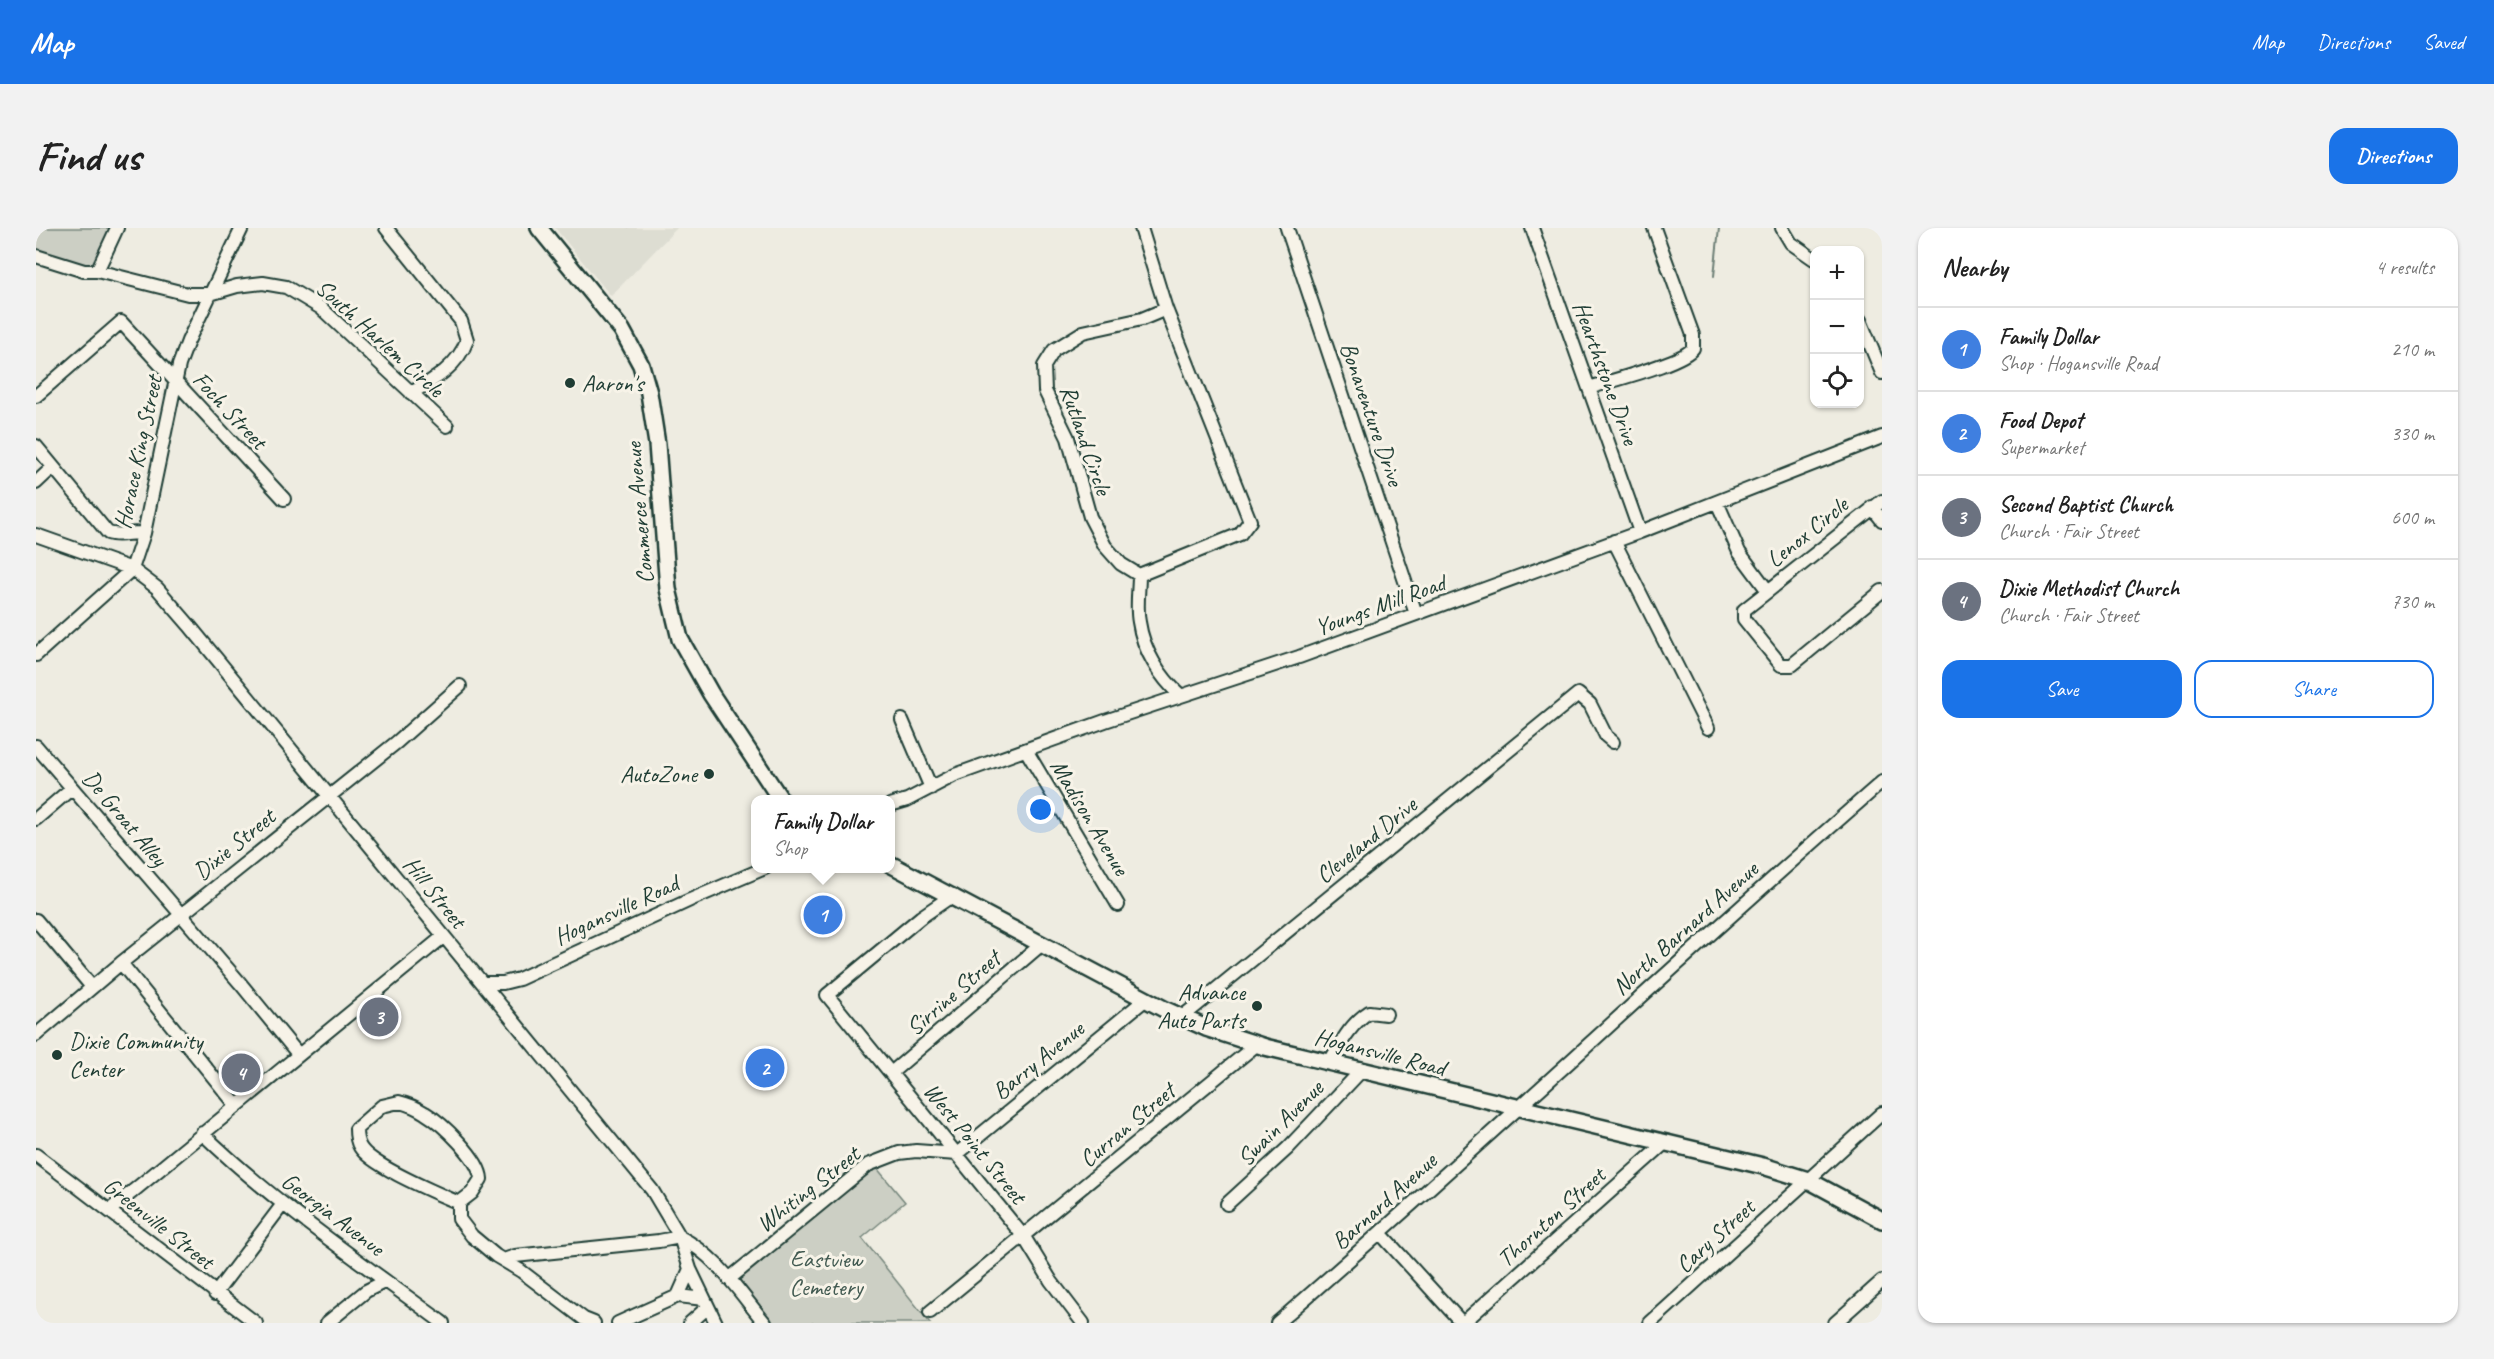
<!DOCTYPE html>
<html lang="en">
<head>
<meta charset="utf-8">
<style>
  :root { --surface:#fff; --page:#f2f2f2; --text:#222; --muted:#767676; --line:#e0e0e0; --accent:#1a73e8 }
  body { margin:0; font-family:Caveat,sans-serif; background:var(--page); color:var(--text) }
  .controls { position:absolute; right:18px; top:18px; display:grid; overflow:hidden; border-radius:12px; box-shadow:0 2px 4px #0004 }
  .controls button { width:54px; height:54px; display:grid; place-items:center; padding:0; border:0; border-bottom:2px solid var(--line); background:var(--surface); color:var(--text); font:30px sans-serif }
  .you { position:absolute; left:1005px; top:582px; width:21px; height:21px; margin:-15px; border:4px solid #fff; border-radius:50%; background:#1a73e8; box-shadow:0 0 0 9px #1a73e833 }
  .badge { display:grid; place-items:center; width:39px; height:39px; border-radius:50%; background:var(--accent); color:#fff; font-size:20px; font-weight:700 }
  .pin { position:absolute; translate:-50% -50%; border:3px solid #fff; box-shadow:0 2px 6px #0006 }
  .popup { position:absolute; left:715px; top:567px; width:144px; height:78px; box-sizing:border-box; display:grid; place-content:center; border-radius:12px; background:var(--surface); filter:drop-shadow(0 2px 4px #0005); font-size:20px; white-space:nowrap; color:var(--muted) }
  .popup b { font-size:22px; color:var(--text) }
  .popup::after { content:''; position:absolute; left:50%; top:100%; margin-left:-12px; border:12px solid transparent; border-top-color:var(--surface) }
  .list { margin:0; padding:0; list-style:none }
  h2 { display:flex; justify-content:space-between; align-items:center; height:78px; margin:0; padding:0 24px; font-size:26px }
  h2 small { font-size:20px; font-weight:400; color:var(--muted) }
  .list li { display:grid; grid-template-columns:39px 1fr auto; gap:18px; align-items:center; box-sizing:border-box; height:84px; padding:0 24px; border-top:2px solid var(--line) }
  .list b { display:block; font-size:22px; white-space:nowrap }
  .list p { margin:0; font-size:20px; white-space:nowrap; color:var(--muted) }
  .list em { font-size:20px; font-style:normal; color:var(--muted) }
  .actions { display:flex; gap:12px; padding:18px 24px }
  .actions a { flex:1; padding:14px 0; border:2px solid var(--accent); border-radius:18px; text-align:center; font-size:21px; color:var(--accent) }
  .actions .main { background:var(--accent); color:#fff }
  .icon { flex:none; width:33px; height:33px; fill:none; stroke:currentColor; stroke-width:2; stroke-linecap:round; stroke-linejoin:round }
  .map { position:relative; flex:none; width:1846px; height:1095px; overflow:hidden; border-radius:18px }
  header { display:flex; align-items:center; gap:36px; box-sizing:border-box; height:84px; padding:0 30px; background:var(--accent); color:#fff }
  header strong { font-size:28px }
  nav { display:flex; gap:33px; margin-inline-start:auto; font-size:21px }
  .intro { display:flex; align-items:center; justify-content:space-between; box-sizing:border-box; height:144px; padding:0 36px }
  h1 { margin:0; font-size:42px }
  .button { padding:15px 27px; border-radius:18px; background:var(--accent); color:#fff; font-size:21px; font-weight:700 }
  main { display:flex; gap:36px; padding:0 36px }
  aside { flex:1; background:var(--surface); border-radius:18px; box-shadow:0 2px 4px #0004 }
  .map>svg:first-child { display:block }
  .built { fill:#ddddd2 }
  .green { fill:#cccfc4; stroke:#76867c; stroke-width:1.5 }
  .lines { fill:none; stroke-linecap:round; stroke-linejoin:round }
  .stream { stroke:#6c7e74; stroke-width:2 }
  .minor-casing { stroke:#1f3d34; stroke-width:16 }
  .major-casing { stroke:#1f3d34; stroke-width:20 }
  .minor { stroke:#f7f3e8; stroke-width:12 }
  .major { stroke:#f7f3e8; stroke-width:15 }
  .poi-dot { fill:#1f3d34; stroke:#f7f3e8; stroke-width:2 }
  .labels { text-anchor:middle; stroke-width:6; stroke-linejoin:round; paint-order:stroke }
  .street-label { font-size:24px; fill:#1f3d34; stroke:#f7f3e8 }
  .poi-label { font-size:24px; fill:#1f3d34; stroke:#f7f3e8; text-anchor:start }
  .park-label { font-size:24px; fill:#425a51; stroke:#f7f3e8 }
</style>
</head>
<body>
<header>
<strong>Map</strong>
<nav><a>Map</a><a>Directions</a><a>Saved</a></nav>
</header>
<div class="intro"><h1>Find us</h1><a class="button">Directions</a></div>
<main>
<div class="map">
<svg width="1846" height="1095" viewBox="0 0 1846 1095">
  <rect width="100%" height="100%" fill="#eeece1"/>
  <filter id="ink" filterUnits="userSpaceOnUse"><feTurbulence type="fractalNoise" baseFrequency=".0167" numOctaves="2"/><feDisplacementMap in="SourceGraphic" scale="12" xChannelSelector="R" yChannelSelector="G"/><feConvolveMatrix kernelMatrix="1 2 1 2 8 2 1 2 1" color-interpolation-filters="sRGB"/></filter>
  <g filter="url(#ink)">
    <!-- built -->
    <path class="built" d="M519,0H641L575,68Z"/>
    <!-- green -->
    <path class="green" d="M0,0H76L58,38L50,39L0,23Z
      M840,939L869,974L826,1010L894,1095H737L702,1052Z"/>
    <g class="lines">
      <!-- stream -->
      <path class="stream" d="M1678,48L1683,0"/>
      <!-- minor casing -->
      <g class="minor-casing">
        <path id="minor" d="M350,0L425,93L431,112C422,138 398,152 375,165
          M1251,0L1380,386
          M1496,0L1604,304
          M1746,0L1755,15L1778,31
          M0,28L48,43H61L152,66H174L201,58L227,55L250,59L285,80L411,198
          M61,43L81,0
          M1130,81L1106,91L1047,104L1018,122L1008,138L1009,163L1032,210L1054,289L1069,318L1085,336L1103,347C1103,362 1100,379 1103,394C1107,422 1124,449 1144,467
          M1824,92L1846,145
          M1553,160C1573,153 1647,135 1657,120V107L1618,0
          M0,168L85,94L248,271
          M0,218L72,305C83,309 95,304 108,305
          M0,255L17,239
          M1846,273L1708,382V391L1745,437H1756L1846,363
          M1681,274L1703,324L1732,363
          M1836,279L1846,292
          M0,307L96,341L121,360L153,397L616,962L644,1009L654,1041L680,1095
          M1578,313L1672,500
          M1103,347L1204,306L1214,293L1130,81L1105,0
          M0,427L96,341L108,305L143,137L152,113L206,0
          M866,492L895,560
          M0,518L204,755L262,826
          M990,522L1082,677
          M854,577L871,572L919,547L1069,493L1263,429L1604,304L1846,209
          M0,591L36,560
          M917,667L885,689L791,767L988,1009L1015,1053L1047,1095
          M0,692L56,759
          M85,735L200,877
          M447,755H467L483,751L654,672L729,640
          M1145,790L1542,466L1554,476L1570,508L1577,514
          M0,807L85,735L361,514L424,458
          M1293,835C1304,817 1314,796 1333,784L1350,786
          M855,845L1006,716
          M363,874C372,876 381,880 389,885C406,895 444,931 445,951L436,965L423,975C401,965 335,938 324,919C321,914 320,906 320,901L346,878Z
          M166,905C239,976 325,1034 407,1095
          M0,927L220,1095
          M423,975V991L436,1008L460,1028L485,1043L548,1091L558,1095
          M1191,976L1252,920L1326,842
          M74,982L408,708
          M1345,1006L1426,1095
          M644,1009C681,1028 703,1064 729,1095
          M468,1032L479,1028L623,1013L644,1009
          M693,1051L832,937L863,925L880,923L921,926L1110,771
          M179,1066L247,976
          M642,1068L668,1071
          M894,1084L1220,817
          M291,1095L330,1063L350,1053
          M582,1095L642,1068L654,1041
          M654,1095L672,1079
          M1241,1095C1446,918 1642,731 1846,554
          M1427,1095L1630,914
          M1614,1095L1846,885
          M1799,1095L1846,1053"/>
      </g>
      <!-- major casing -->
      <g class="major-casing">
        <path id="major" d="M503,0L586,102L605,137L613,165L621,216L632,361L644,411L675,466L745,572
          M854,636L1128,781L1170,800L1229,819L1727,938L1772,952L1846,992"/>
      </g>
      <!-- minor -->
      <use href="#minor" class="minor"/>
      <!-- major -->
      <use href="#major" class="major"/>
    </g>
  </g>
  <!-- markers -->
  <g class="poi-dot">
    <circle cx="534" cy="155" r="6"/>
    <circle cx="673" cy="546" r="6"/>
    <circle cx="1221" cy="778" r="6"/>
    <circle cx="21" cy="827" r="6"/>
  </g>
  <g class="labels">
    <!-- street labels -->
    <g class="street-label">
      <text transform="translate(344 110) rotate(42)" y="8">South Harlem Circle</text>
      <text transform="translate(1570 145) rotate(70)" y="8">Hearthstone Drive</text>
      <text transform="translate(194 182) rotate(47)" y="8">Foch Street</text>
      <text transform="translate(1336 186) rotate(71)" y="8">Bonaventure Drive</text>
      <text transform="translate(1050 212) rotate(71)" y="8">Rutland Circle</text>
      <text transform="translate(102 224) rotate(-78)" y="8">Horace King Street</text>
      <text transform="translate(603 285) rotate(-95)" y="8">Commerce Avenue</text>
      <text transform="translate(1771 304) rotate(-39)" y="8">Lenox Circle</text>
      <text transform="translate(1344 377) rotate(-20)" y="8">Youngs Mill Road</text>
      <text transform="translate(1054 589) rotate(59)" y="8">Madison Avenue</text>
      <text transform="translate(89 590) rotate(50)" y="8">De Groat Alley</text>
      <text transform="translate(1330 612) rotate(-39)" y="8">Cleveland Drive</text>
      <text transform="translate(198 616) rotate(-39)" y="8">Dixie Street</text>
      <text transform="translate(399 664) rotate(51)" y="8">Hill Street</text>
      <text transform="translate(580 682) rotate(-25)" y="8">Hogansville Road</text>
      <text transform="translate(1649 700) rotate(-42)" y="8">North Barnard Avenue</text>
      <text transform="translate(917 765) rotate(-41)" y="8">Sirrine Street</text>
      <text transform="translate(1344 824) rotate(14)" y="8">Hogansville Road</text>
      <text transform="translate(1002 832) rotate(-39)" y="8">Barry Avenue</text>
      <text transform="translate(1244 895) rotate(-45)" y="8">Swain Avenue</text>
      <text transform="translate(1091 897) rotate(-40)" y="8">Curran Street</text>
      <text transform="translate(939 915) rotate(51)" y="8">West Point Street</text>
      <text transform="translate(772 961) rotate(-38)" y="8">Whiting Street</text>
      <text transform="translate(1348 973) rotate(-42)" y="8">Barnard Avenue</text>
      <text transform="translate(297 986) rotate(37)" y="8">Georgia Avenue</text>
      <text transform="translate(1515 989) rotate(-42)" y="8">Thornton Street</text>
      <text transform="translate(123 995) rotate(38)" y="8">Greenville Street</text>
      <text transform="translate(1679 1008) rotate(-42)" y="8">Cary Street</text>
    </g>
    <!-- poi labels -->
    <g class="poi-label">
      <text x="546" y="163">Aaron's</text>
      <text x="661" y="554" text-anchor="end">AutoZone</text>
      <text x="1209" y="772" text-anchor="end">Advance<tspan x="1209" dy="28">Auto Parts</tspan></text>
      <text x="33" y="821">Dixie Community<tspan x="33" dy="28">Center</tspan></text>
    </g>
    <!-- park labels -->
    <g class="park-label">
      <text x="790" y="1039">Eastview<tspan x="790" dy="28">Cemetery</tspan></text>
    </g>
  </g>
</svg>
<div class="controls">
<button>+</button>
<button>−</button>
<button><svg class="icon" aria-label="locate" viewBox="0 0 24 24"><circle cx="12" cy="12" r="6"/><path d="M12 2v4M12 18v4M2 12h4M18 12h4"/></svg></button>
</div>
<div class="you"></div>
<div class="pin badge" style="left:787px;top:687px;background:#3f7fe0">1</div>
<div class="popup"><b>Family Dollar</b>Shop</div>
<div class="pin badge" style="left:729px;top:840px;background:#3f7fe0">2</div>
<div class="pin badge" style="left:343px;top:789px;background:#6b7280">3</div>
<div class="pin badge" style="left:205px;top:845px;background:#6b7280">4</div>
</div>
<aside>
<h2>Nearby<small>4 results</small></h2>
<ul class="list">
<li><span class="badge" style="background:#3f7fe0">1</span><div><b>Family Dollar</b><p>Shop · Hogansville Road</p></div><em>210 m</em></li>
<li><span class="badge" style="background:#3f7fe0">2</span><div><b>Food Depot</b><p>Supermarket</p></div><em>330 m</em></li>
<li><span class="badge" style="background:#6b7280">3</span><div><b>Second Baptist Church</b><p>Church · Fair Street</p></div><em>600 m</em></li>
<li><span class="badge" style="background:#6b7280">4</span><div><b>Dixie Methodist Church</b><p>Church · Fair Street</p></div><em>730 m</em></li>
</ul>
<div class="actions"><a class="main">Save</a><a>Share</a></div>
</aside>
</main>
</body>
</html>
